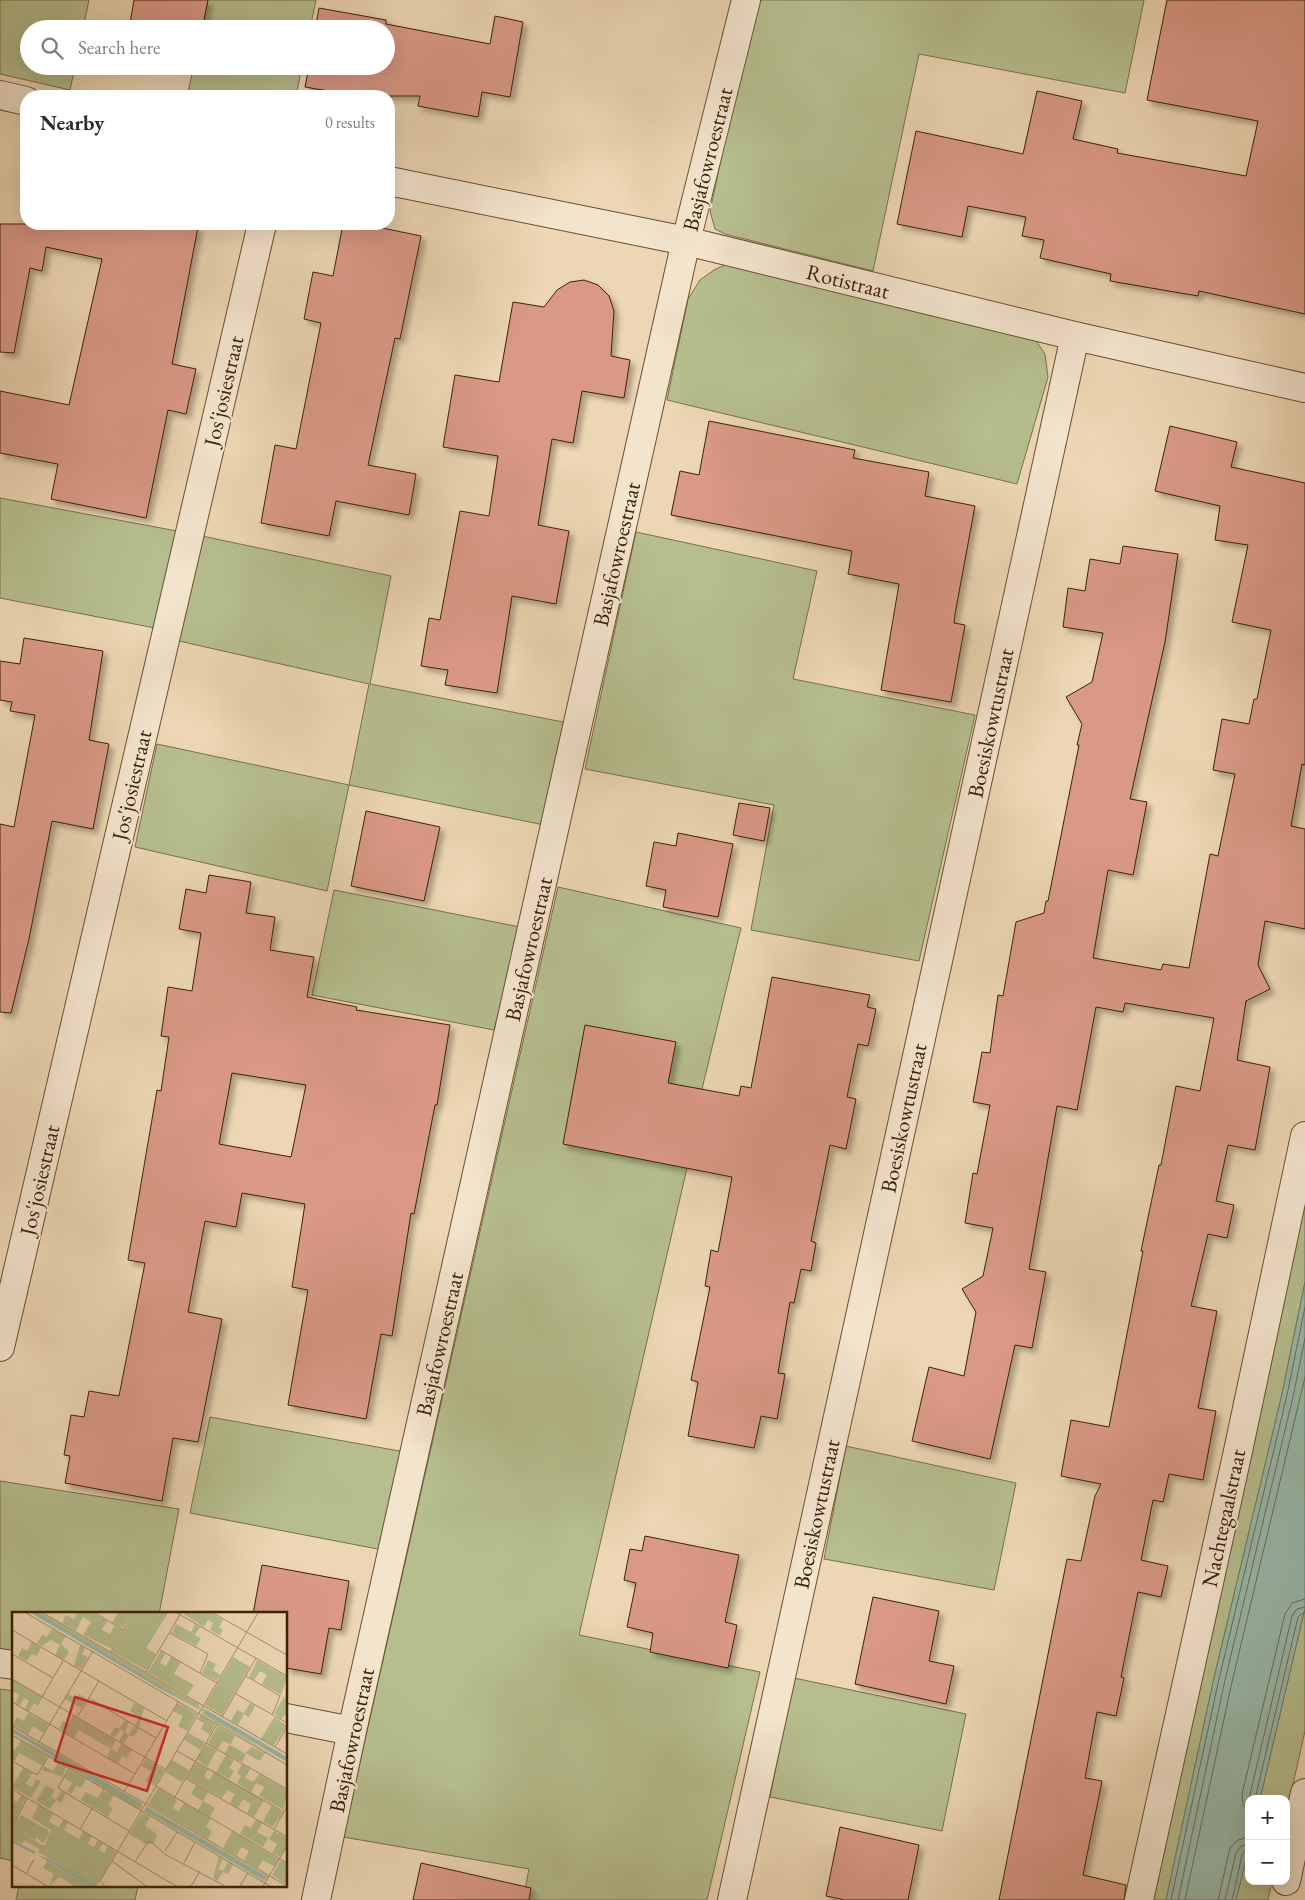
<!DOCTYPE html>
<html lang="en">
<head>
<meta charset="utf-8">
<style>
  :root { --surface:#fff; --page:#f7f7f7; --text:#2b2b33; --muted:#7c7c81; --line:#e1e1e2 }
  body { margin:0; font-family:"EB Garamond",serif; background:var(--page); color:var(--text) }
  .controls { position:absolute; right:15px; bottom:15px; display:grid; overflow:hidden; border-radius:10px; box-shadow:0 5px 20px #0002 }
  .controls button { width:45px; height:45px; display:grid; place-items:center; padding:0; border:0; border-bottom:1px solid var(--line); background:var(--surface); color:var(--text); font:25px sans-serif }
  .list { margin:0; padding:0; list-style:none }
  h2 { display:flex; justify-content:space-between; align-items:center; height:65px; margin:0; padding:0 20px; font-size:21px }
  h2 small { font-size:16px; font-weight:400; color:var(--muted) }
  .icon { flex:none; width:28px; height:28px; fill:none; stroke:currentColor; stroke-width:2; stroke-linecap:round; stroke-linejoin:round }
  .map { position:relative; flex:none; width:1305px; height:1900px; overflow:hidden }
  .search { position:absolute; background:var(--surface); box-shadow:0 5px 20px #0002; left:20px; top:20px; width:375px; height:55px; display:flex; align-items:center; gap:12px; box-sizing:border-box; padding:0 18px; border-radius:28px; color:var(--muted); font-size:19px }
  .panel { position:absolute; background:var(--surface); box-shadow:0 5px 20px #0002; left:20px; top:90px; width:375px; height:140px; border-radius:20px }
  .map>svg:first-child { display:block }
  .green { fill:#b6be8e; stroke:#7a7049 }
  .water { fill:#99b9ab; stroke:#747d68 }
  .lines { fill:none; stroke-linecap:round; stroke-linejoin:round }
  .shore { stroke:#6b6e58; stroke-width:1 }
  .building { fill:#da9986; stroke:#3d2204; fill-rule:evenodd; filter:url(#shadow) }
  .minor-casing { stroke:#694f30; stroke-width:30 }
  .minor { stroke:#f3e4ce; stroke-width:28 }
  .labels { text-anchor:middle; stroke-width:4; stroke-linejoin:round; paint-order:stroke }
  .street-label { font-size:22px; fill:#3d2204; stroke:#f3e4ce }
  .inset-river { fill:none; stroke:#99b9ab; stroke-width:2.5 }
  .inset-road { fill:none; stroke:#a68e6d; stroke-width:1 }
  .view { fill:#d62828; fill-opacity:0.15; stroke:#d62828; stroke-width:2.5 }
  .inset-edge { fill:none; stroke:#3d2204; stroke-width:2.5 }
</style>
</head>
<body>
<div class="map">
<svg width="1305" height="1900" viewBox="0 0 1305 1900">
  <defs>
    <filter id="shadow"><feDropShadow dx="4.5" dy="4.5" stdDeviation="2.5" flood-color="#0004"/></filter>
  </defs>
  <rect width="100%" height="100%" fill="#ecd6b3"/>
  <filter id="stains"><feTurbulence type="fractalNoise" baseFrequency=".004" numOctaves="4"/><feColorMatrix values="0 0 0 0 .2 0 0 0 0 .09 0 0 0 0 .02 0 0 0 .5 -.17"/></filter>
  <radialGradient id="worn" r=".72"><stop offset=".6" stop-color="#630" stop-opacity="0"/><stop offset="1" stop-color="#630" stop-opacity=".3"/></radialGradient>
  <!-- green -->
  <path class="green" d="M0,0H89L83,29H29V66H75L70,90L0,74Z
    M208,0H316L310,29H202Z
    M755,0H1144L1125,93L919,54L873,271L725,234L715,229L710,211Z
    M194,66H302L296,96H187Z
    M729,263L1034,338L1045,354L1048,377L1017,484L667,400L688,299L700,280L714,270Z
    M0,498L177,531L155,628L0,598Z
    M636,532L817,571L793,679L975,715L919,961L751,930L774,805L585,769Z
    M202,536L391,576L370,684L568,723L544,825L349,785L327,891L135,847L157,744L349,785L369,684L179,641Z
    M558,887L741,928L702,1089L687,1168L579,1635L760,1672L707,1900H523L529,1869L343,1837Z
    M334,890L520,927L494,1030L312,995Z
    M1305,1198V1282L1282,1394L1214,1678L1166,1900H1150Z
    M210,1417L405,1452L383,1550L190,1513Z
    M846,1446L1016,1483L994,1590L824,1559Z
    M0,1481L179,1509L159,1614H14V1653L0,1650Z
    M1305,1608V1731L1286,1815V1799H1260Z
    M794,1678L966,1714L942,1831L770,1797Z
    M0,1689L14,1691V1861L0,1858Z
    M1249,1847V1881H1272L1268,1900H1236Z
    M19,1886H138L135,1900H16Z"/>
  <!-- water -->
  <path class="water" d="M1305,1282V1608L1260,1799H1249V1847L1236,1900H1166L1214,1678L1282,1394Z"/>
  <g class="lines">
    <!-- shore -->
    <path class="shore" d="M1249,1799L1292,1616L1297,1609L1305,1607
      M1255,1799L1298,1617L1301,1614L1305,1613
      M1249,1813L1243,1804L1242,1794L1285,1614L1292,1603L1305,1599
      M1171,1900L1219,1679L1287,1395L1305,1307
      M1178,1900L1225,1680L1293,1397L1305,1338
      M1185,1900L1232,1682L1305,1377
      M1218,1900L1230,1848L1238,1840L1249,1837
      M1225,1900L1236,1853L1241,1846L1249,1845
      M1232,1900L1242,1855L1244,1852L1249,1851"/>
  </g>
  <!-- building -->
  <path class="building" d="M134,0H208L202,29H129Z
    M1167,0H1305V314L1199,291L1198,296L1110,281L1111,274L1040,258L1044,240L1022,236L1026,217L968,206L962,237L897,224L916,131L1023,154L1037,91L1082,101L1073,139L1118,149L1117,153L1246,176L1258,121L1147,100Z
    M319,8L386,20V24L490,44L495,16L523,22L510,97L482,92L478,117L418,106L420,96H358L305,87L309,66H386V29H315Z
    M0,224H181L198,227L172,364L196,369L186,414L168,410L146,518L51,499L58,464L0,453V391L69,405L102,259L46,247L42,271L30,268L14,353L0,352Z
    M343,224H363L421,236L400,339L395,338L368,465L416,474L409,515L336,501L329,536L261,523L275,445L296,449L321,323L304,319L313,272L333,276Z
    M584,280L598,285L609,296L614,311L611,356L630,360L624,398L582,391L573,443L552,439L538,525L569,531L556,604L512,596L497,693L445,685L448,670L421,666L429,618L440,620L460,511L489,516L498,456L443,447L455,375L499,382L513,302L544,307L557,290L570,282Z
    M709,421L855,450L853,458L929,472L925,496L975,506L955,614L954,623L965,625L951,702L881,690L899,584L848,574L852,551L671,515L680,471L699,475Z
    M1170,426L1237,442L1231,467L1305,483V765L1302,764L1291,826L1305,829V929L1265,921L1258,965L1270,989L1246,1001L1237,1060L1270,1067L1255,1150L1228,1145L1216,1201L1234,1205L1227,1238L1208,1234L1191,1306L1217,1311L1198,1408L1216,1411L1203,1480L1169,1474L1163,1502L1153,1500L1141,1560L1168,1566L1161,1597L1138,1592L1121,1677L1124,1678L1116,1716L1097,1712L1085,1778L1102,1781L1083,1875L1126,1885L1124,1900H999L1067,1559L1081,1561L1095,1496L1101,1484L1061,1476L1071,1420L1109,1427L1143,1251H1141L1159,1165H1161L1176,1086L1200,1091L1214,1018L1125,1003L1123,1012L1096,1007L1077,1110L1057,1106L1029,1269L1046,1272L1032,1348L1015,1345L990,1459L912,1441L929,1367L964,1376L976,1312L962,1289L983,1276L993,1228L965,1223L973,1173L977,1174L990,1105L973,1102L982,1052L990,1053L998,995L1003,996L1016,922L1044,913L1046,901H1048L1079,745H1077L1082,724L1066,697L1092,682L1103,633L1063,627L1068,588L1085,591L1090,559L1120,564L1123,546L1178,554L1165,642L1130,799L1147,802L1133,875L1108,870L1093,958L1161,970L1163,964L1189,968L1210,854L1218,856L1235,774L1213,770L1222,719L1249,724L1254,699H1257L1271,630L1232,622L1248,545L1215,540L1220,506L1155,491Z
    M24,638L103,651L89,740L109,744L93,829L52,821L29,939L11,1013L0,1012V824L14,827L35,715L10,711L12,702L0,700V661L20,664Z
    M739,803L770,808L764,841L733,835Z
    M366,811L440,827L424,901L351,886Z
    M678,833L733,844L718,917L663,907L666,890L646,886L654,842L676,846Z
    M209,875L251,882L246,913L275,917L270,950L314,957L307,997L357,1007L356,1010L450,1025L437,1105H435L414,1214L411,1213L392,1336L381,1334L366,1419L288,1405L308,1290L292,1287L305,1204L242,1193L236,1227L205,1221L188,1312L222,1319L198,1442L173,1438L162,1501L65,1483L70,1456L64,1455L71,1415L84,1417L89,1391L119,1396L145,1263L128,1260L157,1090L161,1091L169,1037L161,1036L168,987L192,991L201,933L179,929L186,889L206,893ZM232,1073L306,1085L291,1157L219,1144Z
    M772,977L870,995L867,1007L876,1009L868,1046L858,1044L847,1097L856,1099L846,1149L830,1145L811,1241L816,1243L811,1271L801,1269L794,1303L790,1302L778,1373L785,1374L777,1419L761,1416L754,1448L688,1436L698,1382L691,1380L710,1287L705,1286L711,1250L718,1252L732,1177L563,1144L585,1025L676,1042L668,1083L739,1096L741,1086L751,1088Z
    M645,1536L739,1555L725,1622L737,1625L728,1668L650,1652L653,1633L627,1627L636,1583L624,1580L630,1549L642,1551Z
    M262,1565L349,1581L341,1630L329,1628L321,1674L286,1668V1614H253Z
    M873,1597L939,1611L929,1661L954,1666L946,1704L855,1684Z
    M840,1827L919,1845L908,1900H845L826,1896Z
    M421,1863L531,1888L529,1900H413Z"/>
  <g class="lines">
    <!-- minor casing -->
    <g class="minor-casing">
      <path id="minor" d="M0,95L26,101
        M389,181L686,241L1075,336L1305,388
        M0,1347L262,224
        M0,1663L14,1665
        M286,1718L352,1731
        M1286,1881L1305,1793
        M316,1900L352,1731L686,241L746,0
        M732,1900L1075,336
        M1139,1900L1238,1451L1305,1136"/>
    </g>
    <!-- minor -->
    <use href="#minor" class="minor"/>
  </g>
  <g class="labels">
    <!-- street labels -->
    <g class="street-label">
      <text transform="translate(707 159) rotate(-76)" y="8">Basjafowroestraat</text>
      <text transform="translate(848 281) rotate(14)" y="8">Rotistraat</text>
      <text transform="translate(223 391) rotate(-77)" y="8">Jos'josiestraat</text>
      <text transform="translate(616 554) rotate(-77)" y="8">Basjafowroestraat</text>
      <text transform="translate(990 723) rotate(-78)" y="8">Boesiskowtustraat</text>
      <text transform="translate(131 785) rotate(-77)" y="8">Jos'josiestraat</text>
      <text transform="translate(528 949) rotate(-77)" y="8">Basjafowroestraat</text>
      <text transform="translate(903 1118) rotate(-78)" y="8">Boesiskowtustraat</text>
      <text transform="translate(39 1180) rotate(-77)" y="8">Jos'josiestraat</text>
      <text transform="translate(439 1344) rotate(-77)" y="8">Basjafowroestraat</text>
      <text transform="translate(816 1514) rotate(-78)" y="8">Boesiskowtustraat</text>
      <text transform="translate(1223 1518) rotate(-78)" y="8">Nachtegaalstraat</text>
      <text transform="translate(351 1740) rotate(-78)" y="8">Basjafowroestraat</text>
    </g>
  </g>
  <!-- overview -->
  <g transform="translate(12 1612)">
    <rect width="275" height="275" fill="#ecd6b3"/>
    <path d="M15,1L187,97L27,1H30L187,92L188,98ZM62,1H81L95,9L90,18L98,22L102,14L110,18L100,37L71,23L79,10L71,5L64,19L50,11L54,3L62,7L65,3ZM106,1H120L111,16L100,11ZM122,1H156L134,36L144,42L134,58L100,40ZM170,1H199L211,8L207,15L211,18L208,24L198,18L201,11L196,8L192,15ZM164,12L179,20L183,12L188,15L183,23L189,26L184,34L160,21ZM40,17L54,24L49,32L57,40L52,48L43,43L48,33L39,28L30,34L25,31L30,23L35,25ZM20,30L29,36L25,44L20,42L15,49L6,44L10,36L15,39ZM68,33L73,36L70,42L76,45L69,57L62,54ZM149,39L153,42L148,51L154,54L159,45L169,50L162,62L182,73L175,83L136,60ZM221,45L238,55L210,103L193,93ZM196,48L204,52L201,58L208,63L204,69L190,61ZM245,48L275,65L269,83L250,72L255,63L248,59L242,68L237,65ZM0,67L31,85L26,94L22,91L17,100L13,97L17,89L12,86L7,94L3,91L7,83L0,79ZM56,82L65,87L67,82L75,87L69,96L53,87ZM272,85L275,87V101L269,107L262,101ZM122,91L132,96L127,115L123,113L127,105L118,99ZM166,91L185,102L175,119L166,114L171,104L161,99ZM238,91L243,94L237,105L232,102L226,113L219,109L225,98L232,101ZM191,96L275,143L194,98L191,100L275,152L190,102ZM16,101L36,112L32,121L21,114L16,123L1,113L5,105L12,109ZM61,103L104,128L99,137L67,118L62,126L47,116L51,109L57,111ZM189,103L203,112L198,123L189,117L192,111L185,107ZM262,105L275,114L261,134L249,127ZM113,108L117,111L113,120L117,122L122,114L127,117L122,125L117,123L112,132L107,129L112,120L108,117L103,126L98,123L103,115L107,117ZM206,114L223,124L218,133L234,142L230,150L213,141L218,132L211,129L206,137L196,131ZM0,115L130,191V196L127,197L0,122L130,194ZM176,121L193,130L189,138L172,128ZM9,129L35,144L31,154L7,141L3,149L0,147V136L3,138ZM109,132L120,138L115,146L110,144L106,152L95,145L99,137L105,140ZM194,133L205,138L195,155L185,147ZM239,135L253,141L248,149L234,141ZM214,143L222,148L217,156L222,159L217,167L204,160ZM134,147L152,158L143,174L134,169L139,159L129,154ZM160,148L177,158L170,170L153,160ZM46,151L54,155L51,165L30,158L32,154L41,159ZM183,151L196,157L192,165L198,168L202,160L252,188L242,205L235,201L239,192L231,187L226,196L218,191L223,182L215,178L210,186L175,166ZM230,152L238,157L233,166L241,170L247,162L275,178L272,198L247,184L252,175L244,171L239,180L225,171L229,164L225,161ZM11,156L20,161L14,172L20,175L24,167L29,169L19,186L0,175ZM57,158L74,167L69,176L64,174L59,182L55,179L60,171L52,166ZM34,173L43,178L39,185L44,188L49,179L54,181L49,191L44,188L38,197L24,189ZM184,173L196,180L191,189L203,196L198,205L186,198L191,189L179,182ZM146,176L165,187L161,196L167,199L172,191L199,206L194,215L200,219L196,227L136,192ZM92,179L102,183L96,193L101,196L96,205L82,196ZM74,180L86,186L81,195L69,188ZM9,183L14,185L0,216V187L5,190ZM27,193L41,202L37,210L47,215L51,208L56,210L52,218L67,227L71,219L80,224L76,232L82,235L86,228L91,231L87,238L92,241L96,234L104,240L85,274L26,240L27,237L12,228L10,232L0,227V218L9,203L36,218L37,222L31,232L25,225L23,228L5,218L30,233H33L39,218L20,206ZM260,193L271,201L260,215L251,210ZM134,194L256,264V266L252,269L132,199ZM134,195L240,256L255,265L250,267L134,199ZM130,201L138,205L133,214L145,222L142,231L134,232L117,222ZM244,207L250,211L245,220L256,226L251,235L228,222L233,213L239,216ZM220,219L266,247L263,255L251,248L246,256L232,248L237,239L229,235L225,244L211,236ZM262,219L275,226V234L268,245L260,241L265,232L257,227ZM207,245L211,247L206,257L211,259L216,250L221,253L216,262L211,260L205,269L201,266ZM269,248L275,251V273L260,263ZM35,249L79,274H63L47,265L37,274L42,262L31,256Z" fill="#b6be8e" fill-rule="evenodd"/>
    <path d="M19,1H27L187,97L147,76ZM194,98L275,145V150L192,101ZM0,116L126,190L130,194L122,192L15,129L0,120ZM134,195L136,196L255,265L250,267L134,199ZM27,244L35,246L86,274H79Z" fill="#99b9ab"/>
    <path class="inset-river" d="M0,229L23,241"/>
    <path class="inset-road" d="M14,1L275,153M31,1L275,142M83,1L111,18M165,1L275,64M201,1L275,43M0,18L155,109M158,21L196,42L188,61M148,38L205,71M99,40L121,1M0,42L41,66M134,60L169,1M234,64L268,84L260,103M0,67L153,157M224,82L275,111M30,85L51,49M77,86L144,126M0,90L123,162M66,104L87,69M210,105L244,46M0,114L275,274M0,123L258,274M27,130L81,39M194,131L275,177M263,135L275,115M165,139L272,200M0,149L25,163L37,144M57,156L46,176L117,219M173,166L275,225M144,174L275,251M0,177L164,274M112,180L166,90M163,185L205,112M0,217L15,186M68,217L92,177M262,217L275,195M153,239L165,220M100,249L134,274M123,250L135,231L139,230L154,243L213,274M172,251L183,230M0,253L35,274M14,262L22,247M93,274L88,269L246,1M179,274L188,259M228,274L236,261M251,274L275,234"/>
    <path class="view" d="M63,85L156,115L135,179L43,149Z"/>
    <rect width="275" height="275" class="inset-edge"/>
  </g>
  <rect width="100%" height="100%" filter="url(#stains)"/>
  <rect width="100%" height="100%" fill="url(#worn)"/>
</svg>
<div class="controls">
<button>+</button>
<button>−</button>
</div>
<div class="search"><svg class="icon" aria-label="search" viewBox="0 0 24 24"><circle cx="10" cy="10" r="6"/><path d="M15 15l6 6"/></svg>Search here</div>
<section class="panel">
<h2>Nearby<small>0 results</small></h2>
<ul class="list">
</ul>
</section>
</div>
</body>
</html>
